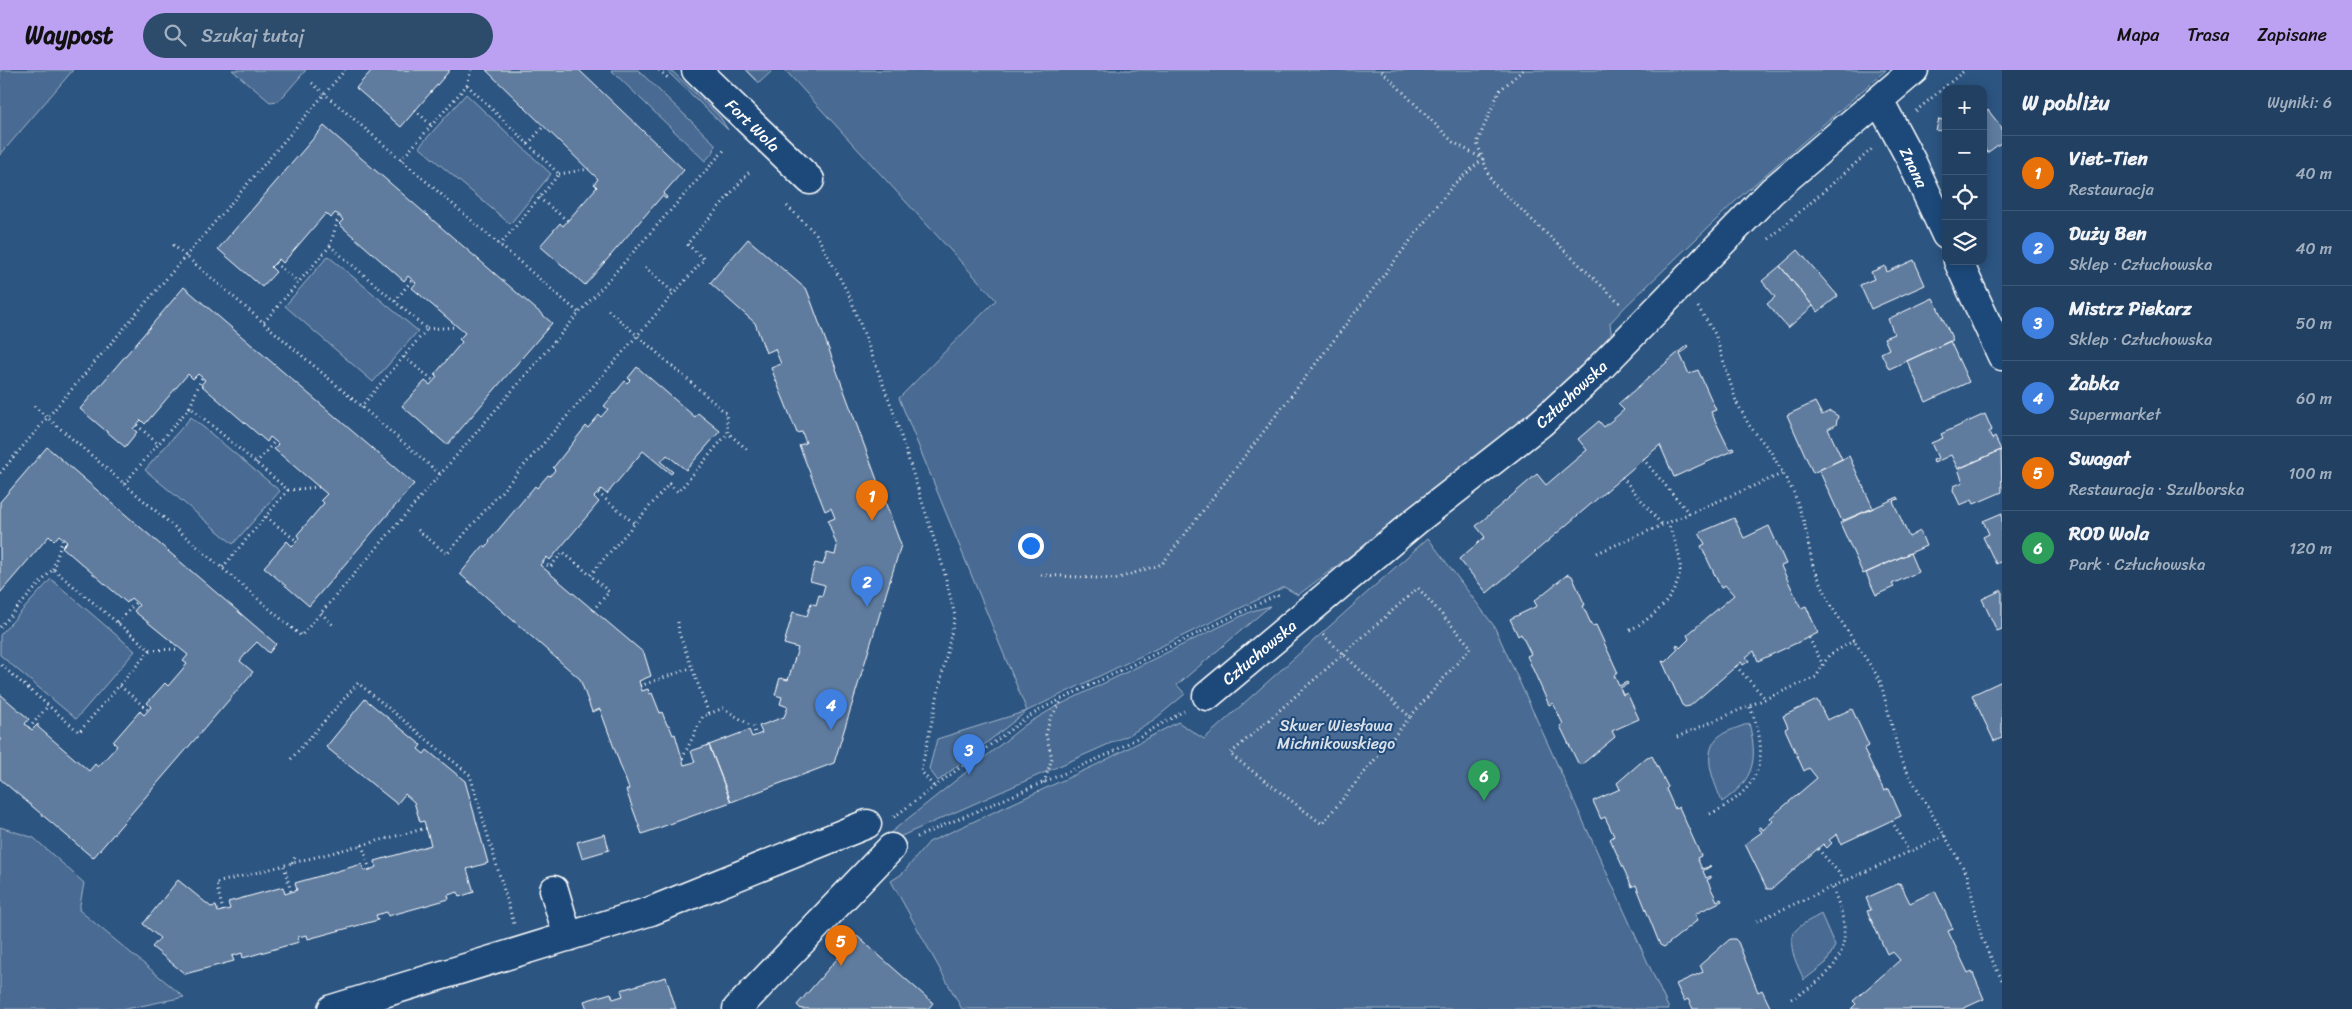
<!DOCTYPE html>
<html lang="pl">
<head>
<meta charset="utf-8">
<style>
  :root { --surface:#214062; --page:#2d4b6b; --text:#f1f3f6; --muted:#a2afbe; --line:#3e5977; --accent:#bca0f2 }
  body { margin:0; font-family:Sriracha,sans-serif; background:var(--page); color:var(--text) }
  .controls { position:absolute; right:15px; top:15px; display:grid; overflow:hidden; border-radius:10px; box-shadow:0 2px 12px #0003 }
  .controls button { width:45px; height:45px; display:grid; place-items:center; padding:0; border:0; border-bottom:1px solid var(--line); background:var(--surface); color:var(--text); font:25px sans-serif }
  .you { position:absolute; left:1030px; top:475px; width:18px; height:18px; margin:-12px; border:4px solid #fff; border-radius:50%; background:#1a73e8; box-shadow:0 0 0 8px #1a73e833 }
  .badge { display:grid; place-items:center; width:32px; height:32px; border-radius:50%; background:var(--accent); color:#fff; font-size:16px; font-weight:700 }
  .pin { position:absolute; translate:-50% -41px; filter:drop-shadow(0 1px 2px #0008) }
  .pin::after { content:''; position:absolute; top:26px; width:18px; height:15px; background:inherit; clip-path:polygon(0 0,100% 0,50% 100%) }
  .list { margin:0; padding:0; list-style:none }
  h2 { display:flex; justify-content:space-between; align-items:center; height:65px; margin:0; padding:0 20px; font-size:21px }
  h2 small { font-size:16px; font-weight:400; color:var(--muted) }
  .list li { display:grid; grid-template-columns:32px 1fr auto; gap:15px; align-items:center; box-sizing:border-box; height:75px; padding:0 20px; border-top:1px solid var(--line) }
  .list b { display:block; font-size:19px; white-space:nowrap }
  .list p { margin:0; font-size:16px; white-space:nowrap; color:var(--muted) }
  .list em { font-size:16px; font-style:normal; color:var(--muted) }
  .icon { flex:none; width:28px; height:28px; fill:none; stroke:currentColor; stroke-width:2; stroke-linecap:round; stroke-linejoin:round }
  .map { position:relative; flex:none; width:2002px; height:939px; overflow:hidden }
  header { display:flex; align-items:center; gap:30px; box-sizing:border-box; height:70px; padding:0 25px; background:var(--accent); color:#111 }
  header strong { font-size:24px }
  nav { display:flex; gap:28px; margin-inline-start:auto; font-size:18px }
  .search { width:350px; height:45px; background:var(--page); display:flex; align-items:center; gap:12px; box-sizing:border-box; padding:0 18px; border-radius:28px; color:var(--muted); font-size:19px }
  main { display:flex }
  aside { flex:1; background:var(--surface) }
  .map>svg:first-child { display:block }
  .green { fill:#486b92; stroke:#a4b5c8 }
  .building { fill:#5e7c9f; stroke:#fff }
  .lines { fill:none; stroke-linecap:round; stroke-linejoin:round }
  .minor-casing { stroke:#fff; stroke-width:31 }
  .path { stroke:#fff; stroke-width:3; stroke-dasharray:1 4; stroke-linecap:butt }
  .minor { stroke:#1f4a7a; stroke-width:28 }
  .labels { text-anchor:middle; stroke-width:4; stroke-linejoin:round; paint-order:stroke }
  .street-label { font-size:16px; fill:#fff; stroke:#1f4a7a }
  .park-label { font-size:16px; fill:#dae1e9; stroke:#1f4a7a }
</style>
</head>
<body>
<header>
<strong>Waypost</strong>
<div class="search"><svg class="icon" aria-label="search" viewBox="0 0 24 24"><circle cx="10" cy="10" r="6"/><path d="M15 15l6 6"/></svg>Szukaj tutaj</div>
<nav><a>Mapa</a><a>Trasa</a><a>Zapisane</a></nav>
</header>
<main>
<div class="map">
<svg width="2002" height="939" viewBox="0 0 2002 939">
  <rect width="100%" height="100%" fill="#2c5582"/>
  <filter id="ink" filterUnits="userSpaceOnUse"><feTurbulence type="fractalNoise" baseFrequency=".02" numOctaves="2"/><feDisplacementMap in="SourceGraphic" scale="10" xChannelSelector="R" yChannelSelector="G"/><feConvolveMatrix kernelMatrix="1 2 1 2 8 2 1 2 1" color-interpolation-filters="sRGB"/></filter>
  <g filter="url(#ink)">
    <!-- green -->
    <path class="green" d="M0,0H73L0,85Z
      M232,0H306L279,31L270,32Z
      M611,0H638L715,74L714,81L705,91Z
      M666,0H671L720,47L728,60Z
      M746,0H773L759,13Z
      M785,0H1886L1741,126L1625,237L1610,253L1612,270L1603,282L1455,407L1298,525L1284,517L1027,641L938,711L929,699L937,669L1027,641L899,328L996,230Z
      M466,24L551,104L510,154L419,77Z
      M328,186L418,261L373,312L285,236Z
      M191,347L280,421L233,474L145,400Z
      M1428,468L1494,556L1669,939H962L891,811L902,804L929,772L1098,694L1178,652L1204,669Z
      M51,509L135,581L76,649L0,585V565Z
      M1270,536L1177,615L1185,624L1155,649L1129,665L897,768L890,763L1025,655L1057,636L1252,541Z
      M1749,653C1758,690 1755,709 1722,732C1715,713 1701,686 1717,668C1724,661 1741,657 1749,653Z
      M0,757L34,768L84,813L79,840L184,927L126,939H0Z
      M1821,844L1835,876L1826,893L1804,910C1798,896 1785,874 1796,860C1802,853 1813,849 1821,844Z"/>
    <!-- building -->
    <path class="building" d="M372,0H450L401,57L356,18Z
      M486,0H579L684,100L663,124L667,127L666,129L662,126L585,215L540,176L560,153L563,156L597,117L594,114L598,109Z
      M1988,40L2002,58V72L1987,83L1983,74V45Z
      M1939,49L1946,51V62L1936,60Z
      M324,56L552,253L447,375L402,336L425,311L430,315L437,307L435,304L462,272L459,269L465,263L412,218L416,213L408,206L404,211L339,154L343,150L339,145L335,143L331,148L326,143L283,193L279,189L271,197L276,202L262,217L218,179Z
      M748,169L807,220L901,475L834,693L731,732L709,675L749,660L752,667L762,663L759,656L784,647L788,637L780,634L782,627L775,625L780,608L788,610L798,578L784,574L793,542L807,546L811,533L816,535L819,525L822,526L825,515L810,511L815,493L823,495L827,483L835,485L837,476L828,451L835,448L831,438L825,441L799,375L806,373L802,362L797,363L771,298L781,294L775,279L766,283L755,253L710,213Z
      M1798,180L1838,226L1818,242L1780,196Z
      M1914,190L1925,215L1871,239L1860,215L1874,209L1871,202L1885,196L1887,202Z
      M1780,196L1813,236L1788,258L1767,234L1775,227L1762,211Z
      M184,217L414,414L309,536L264,497L287,471L292,476L297,471L299,468L297,465L324,433L321,430L327,424L274,379L278,374L275,371L270,367L267,372L201,315L205,310L198,304L193,309L188,304L145,354L141,350L133,359L137,362L125,377L80,339Z
      M1933,228L1953,270L1889,299L1881,283L1889,279L1884,268L1894,264L1888,249Z
      M1950,271L1969,312L1926,332L1907,291Z
      M1687,275L1688,278L1680,284L1689,304L1698,300L1716,340L1711,342L1729,379L1733,378L1734,380L1674,407L1660,375L1487,523L1459,489L1485,467L1476,456L1537,404L1546,415L1574,391L1587,380L1578,369L1599,351L1604,357L1624,340L1618,334Z
      M637,297L695,347L698,343L720,361L686,400L667,385L661,392L673,402L671,404L643,381L607,424L601,419L598,423L594,427L599,432L550,490L547,487L540,495L644,583L651,606L639,611L642,621L648,619L650,624L652,623L660,643L662,642L667,655H669L673,665L675,664L684,695L695,692L691,681L709,675L731,732L642,764L626,720L629,719L600,639L592,642L580,609L460,504L484,475L486,477L490,472L489,471L535,416L537,418L548,405L550,406L555,400L553,398L586,356L588,358L599,345L601,347L608,339L604,336L625,311L627,313L630,310L628,308Z
      M1815,332L1822,345L1830,341L1838,346L1836,355L1828,359L1842,389L1813,403L1787,345Z
      M1985,344L1992,360L1989,362L1992,369L1995,367L2001,380L1958,399L1951,385L1934,393L1933,390L1938,388L1931,373L1943,368L1941,364Z
      M47,377L276,574L269,583L257,572L248,581L240,591L253,602L93,788L0,709V624L29,649L25,654L32,660L38,654V657L89,701L95,694L98,697L117,676L113,672L140,641L144,645L151,637L147,633L165,613L168,616L187,594L183,591L188,585L134,541L139,535L131,528L127,533L62,477L67,472L59,465L54,471L49,466L0,523V432Z
      M2001,380L2002,422L1974,434L1972,430L1960,435L1953,420L1954,416L1963,412L1958,399Z
      M1849,386L1873,438L1842,451L1819,400Z
      M1898,427L1899,429L1893,431L1909,467L1920,461L1926,476L1863,504L1840,453Z
      M2002,443V491L1996,494L1983,467L1989,464L1983,451Z
      M1734,448L1744,468L1769,456L1786,494L1781,496L1801,538L1806,536L1818,563L1758,591L1754,581L1746,587L1749,591L1743,595L1741,592L1690,636L1685,637L1682,635L1662,591L1665,592L1678,579L1676,576L1677,574L1680,578L1689,569L1687,565L1734,525L1725,515L1721,518L1701,476L1705,474L1699,463Z
      M1910,483L1918,502L1892,514L1894,517L1876,525L1866,503Z
      M1568,504L1572,506L1585,535L1583,536L1592,556L1596,555L1618,603L1614,605L1619,616L1627,612L1628,614L1620,618L1623,625L1627,623L1639,649L1612,661L1615,667L1581,695L1578,693L1560,656L1563,654L1553,633L1549,635L1527,586L1531,584L1521,564L1518,566L1510,549L1537,536L1534,531Z
      M2002,520V559L1997,561L1982,529Z
      M2002,611V668L1994,671L1972,625Z
      M365,629L421,675L418,679L424,684L427,680L465,711L488,793L467,799L474,822L459,827L458,822L448,825L449,829L388,846L387,842L376,845L378,850L308,869L307,865L298,867L299,872L243,888L242,883L232,886L234,891L185,904L152,877L160,868L143,854L178,810L211,837L216,836L218,842L230,839L228,832L283,817L285,824L297,820L295,813L362,794L364,801L370,800L376,797L375,791L431,775L424,751L420,752L414,732L405,724L397,734L326,677Z
      M1817,630L1827,650L1852,639L1869,676L1864,679L1884,721L1889,719L1901,746L1841,774L1837,764L1829,770L1832,773L1827,778L1823,774L1772,819H1767L1745,774L1762,762L1758,758L1761,757L1763,760L1773,751L1770,748L1817,708L1809,698L1804,701L1785,659L1788,657L1783,646Z
      M1652,686L1668,717L1666,719L1675,739L1679,737L1701,786L1697,788L1702,799L1711,796L1703,801L1706,808L1711,806V808L1707,810L1717,831L1721,829L1722,831L1695,844L1698,850L1664,877L1660,875L1636,815L1632,817L1610,769L1614,766L1605,747L1601,749L1593,731L1620,719L1617,713L1647,687Z
      M605,764L609,780L582,788L577,772Z
      M1900,813L1910,833L1935,821L1953,859L1948,861L1968,903L1972,901L1984,929L1962,939H1851L1856,934L1853,931L1900,890L1892,881L1887,884L1867,841L1871,840L1866,828Z
      M857,866L933,933L928,939H801L797,935Z
      M1730,869H1735L1738,872L1758,922L1762,920L1771,939H1693L1688,929L1684,931L1676,914L1703,902L1700,895Z
      M666,907L676,939H587L584,931L611,923L613,929L623,926L621,920Z"/>
    <g class="lines">
      <!-- minor casing -->
      <g class="minor-casing">
        <path id="minor" d="M696,0L810,110
          M1879,30L1911,90L1946,165
          M1958,191L2002,286
          M1207,626L1417,450L1541,353L1591,307L1772,121L1914,0
          M554,820L568,867
          M332,939L651,841L867,754
          M737,939L891,778"/>
      </g>
      <!-- path -->
      <path class="path" d="M659,0L668,8
        M1523,0L1499,21L1477,73L1491,111L1622,235
        M312,13L579,243
        M467,15L471,0
        M415,40L431,55
        M1916,41L1965,0
        M528,74L544,56
        M401,90L467,15L559,104L500,175
        M559,104L589,99
        M539,128L568,151
        M787,136L816,164L850,227L892,338L943,497L955,546L921,701L935,718
        M1769,169L1872,79
        M173,175L440,404
        M330,176L339,145
        M275,193L298,212
        M645,197L674,223
        M395,231L412,210
        M1698,237L1715,264L1736,331L1749,355L1771,382L1794,423L1804,452L1813,496L1833,539L1880,610L1901,691L1967,804L1982,869L2002,910
        M608,240L726,343L728,363L749,381
        M264,252L330,176L427,259L361,337
        M427,259L457,257
        M404,287L434,311
        M34,336L301,566L579,243L726,78
        M190,337L202,307
        M137,355L158,374
        M1643,389L1689,443
        M256,393L275,371
        M0,403L345,0
        M1622,407L1662,455
        M124,414L190,337L288,420L222,498
        M288,420L319,417
        M598,423L635,454
        M266,447L297,471
        M418,460L447,484L704,189L687,174L750,101
        M1597,483L1784,403
        M543,492L550,497L563,482L590,505
        M53,499L63,468
        M1041,505L1116,509L1162,494L1453,115L1483,89L1453,72L1381,0
        M593,540L609,522L590,505L669,414L678,422L728,363
        M321,543L335,557
        M678,552L679,563L709,644L703,646L682,689
        M118,553L136,532
        M0,557L53,499L150,580L79,662L0,594
        M1630,560C1655,547 1687,519 1679,486C1677,475 1672,464 1668,453
        M1323,565L1410,647L1322,754L1230,684L1418,518L1471,577L1410,647
        M1809,568L1823,595
        M150,580L180,579
        M1736,596L1765,628
        M120,616L148,640
        M640,616L691,598
        M709,644L723,638L753,657L756,665
        M29,658L48,636
        M1677,667L1816,607L1829,585L1855,570
        M291,689L358,613L470,705L514,854
        M1044,713L1052,688L1046,665L1050,649L1062,630
        M1710,744C1761,720 1772,686 1749,635
        M894,747L1025,649L1045,637L1277,525L1279,527
        M1892,751L1909,782
        M917,767L1111,683L1184,641
        M362,775L370,800
        M1818,779L1846,811
        M292,793L296,785
        M284,796L291,822
        M223,841L216,813L427,758
        M1757,851L1946,765
        M1791,929C1842,901 1858,873 1832,818"/>
      <!-- minor -->
      <use href="#minor" class="minor"/>
    </g>
  </g>
  <g class="labels">
    <!-- street labels -->
    <g class="street-label">
      <text transform="translate(753 55) rotate(44)" y="6">Fort Wola</text>
      <text transform="translate(1914 97) rotate(64)" y="6">Znana</text>
      <text transform="translate(1571 324) rotate(-43)" y="6">Człuchowska</text>
      <text transform="translate(1259 582) rotate(-40)" y="6">Człuchowska</text>
    </g>
    <!-- park labels -->
    <g class="park-label">
      <text x="1336" y="661">Skwer Wiesława<tspan x="1336" dy="18">Michnikowskiego</tspan></text>
    </g>
  </g>
</svg>
<div class="controls">
<button>+</button>
<button>−</button>
<button><svg class="icon" aria-label="locate" viewBox="0 0 24 24"><circle cx="12" cy="12" r="6"/><path d="M12 2v4M12 18v4M2 12h4M18 12h4"/></svg></button>
<button><svg class="icon" aria-label="layers" viewBox="0 0 24 24"><path d="M12 4l9 5-9 5-9-5zM3 14l9 5 9-5"/></svg></button>
</div>
<div class="you"></div>
<div class="pin badge" style="left:872px;top:451px;background:#e8710a">1</div>
<div class="pin badge" style="left:867px;top:537px;background:#3f7fe0">2</div>
<div class="pin badge" style="left:969px;top:705px;background:#3f7fe0">3</div>
<div class="pin badge" style="left:831px;top:660px;background:#3f7fe0">4</div>
<div class="pin badge" style="left:841px;top:896px;background:#e8710a">5</div>
<div class="pin badge" style="left:1484px;top:731px;background:#2e9e5b">6</div>
</div>
<aside>
<h2>W pobliżu<small>Wyniki: 6</small></h2>
<ul class="list">
<li><span class="badge" style="background:#e8710a">1</span><div><b>Viet-Tien</b><p>Restauracja</p></div><em>40 m</em></li>
<li><span class="badge" style="background:#3f7fe0">2</span><div><b>Duży Ben</b><p>Sklep · Człuchowska</p></div><em>40 m</em></li>
<li><span class="badge" style="background:#3f7fe0">3</span><div><b>Mistrz Piekarz</b><p>Sklep · Człuchowska</p></div><em>50 m</em></li>
<li><span class="badge" style="background:#3f7fe0">4</span><div><b>Żabka</b><p>Supermarket</p></div><em>60 m</em></li>
<li><span class="badge" style="background:#e8710a">5</span><div><b>Swagat</b><p>Restauracja · Szulborska</p></div><em>100 m</em></li>
<li><span class="badge" style="background:#2e9e5b">6</span><div><b>ROD Wola</b><p>Park · Człuchowska</p></div><em>120 m</em></li>
</ul>
</aside>
</main>
</body>
</html>
